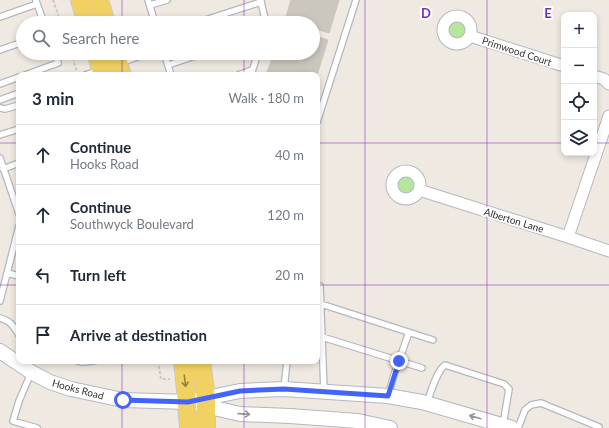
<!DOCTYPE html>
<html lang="en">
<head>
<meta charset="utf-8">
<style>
  :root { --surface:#fff; --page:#f2f2f3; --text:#1f2937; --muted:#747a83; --line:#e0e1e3 }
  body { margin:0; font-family:Lato,sans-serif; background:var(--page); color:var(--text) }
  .controls { position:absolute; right:12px; top:12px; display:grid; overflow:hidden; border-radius:8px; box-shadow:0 2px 6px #0003 }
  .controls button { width:36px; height:36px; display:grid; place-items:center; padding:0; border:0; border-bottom:1px solid var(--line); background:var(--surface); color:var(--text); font:20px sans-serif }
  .stop { position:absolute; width:12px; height:12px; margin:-9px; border:3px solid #4264fb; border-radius:50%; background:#fff }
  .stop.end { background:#4264fb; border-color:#fff; box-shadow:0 1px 4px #0008 }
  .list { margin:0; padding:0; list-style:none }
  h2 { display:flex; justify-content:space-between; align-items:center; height:52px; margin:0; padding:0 16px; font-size:17px }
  h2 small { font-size:13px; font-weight:400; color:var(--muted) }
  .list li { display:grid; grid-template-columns:26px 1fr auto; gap:12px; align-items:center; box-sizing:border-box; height:60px; padding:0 16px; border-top:1px solid var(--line) }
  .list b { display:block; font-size:15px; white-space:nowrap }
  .list p { margin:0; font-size:13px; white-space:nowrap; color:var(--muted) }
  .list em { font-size:13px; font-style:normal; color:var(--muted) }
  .icon { flex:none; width:22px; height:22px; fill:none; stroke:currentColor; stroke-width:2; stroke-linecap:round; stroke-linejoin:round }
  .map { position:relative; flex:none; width:609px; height:428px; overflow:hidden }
  .search { position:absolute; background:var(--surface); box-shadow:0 2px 6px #0003; left:16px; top:16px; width:304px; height:44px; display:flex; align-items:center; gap:10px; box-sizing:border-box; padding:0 14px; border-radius:22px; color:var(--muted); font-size:15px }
  .panel { position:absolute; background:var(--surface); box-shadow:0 2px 6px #0003; left:16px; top:72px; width:304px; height:292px; border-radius:8px }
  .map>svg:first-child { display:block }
  .green { fill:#b6e59e }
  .building { fill:#cbc7bf; stroke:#cbc5ba }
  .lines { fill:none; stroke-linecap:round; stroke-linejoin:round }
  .service-casing { stroke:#b4b7c1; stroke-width:8 }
  .minor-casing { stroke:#b4b7c1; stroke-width:13 }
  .tertiary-casing { stroke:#b4b7c1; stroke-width:16 }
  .primary-casing { stroke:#c9c9c9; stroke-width:20 }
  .path { stroke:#c9c9c9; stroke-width:2; stroke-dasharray:3 2; stroke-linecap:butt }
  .service { stroke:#fff; stroke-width:5.5 }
  .minor { stroke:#fff; stroke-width:11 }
  .tertiary { stroke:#fff; stroke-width:14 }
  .primary { stroke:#f2d163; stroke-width:18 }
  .oneway { stroke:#908048 }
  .oneway2 { stroke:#969696 }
  .route { stroke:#4264fb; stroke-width:5 }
  .grid { fill:none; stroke:#7b2cbf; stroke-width:1; stroke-opacity:0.55 }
  .labels { text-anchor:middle; stroke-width:4; stroke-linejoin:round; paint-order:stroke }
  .street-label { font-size:10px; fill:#2e2e2e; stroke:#fff }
  .grid-label { font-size:13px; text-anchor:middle; font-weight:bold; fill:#7b2cbf; stroke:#fff; stroke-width:4; stroke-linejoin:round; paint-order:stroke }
</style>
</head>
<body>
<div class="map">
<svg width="609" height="428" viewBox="0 0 609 428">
  <rect width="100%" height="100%" fill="#efe9e1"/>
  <!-- green -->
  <path class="green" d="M449 31a14 14 0 1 1 28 0a14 14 0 1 1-28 0Z
    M389 186a14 14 0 1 1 28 0a14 14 0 1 1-28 0Z"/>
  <!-- building -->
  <path class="building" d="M291,0H339L329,33L313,28V23H296L285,20Z
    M313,35L328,40L317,75H266L274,53H313Z"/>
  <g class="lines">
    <!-- service casing -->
    <g class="service-casing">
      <path id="service" d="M148,0L155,23
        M261,0V2L266,23
        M36,1L44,23
        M150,5L167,0
        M0,17L37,4
        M196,23L261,2
        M0,50L23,42
        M164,53L171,75
        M120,63L149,53
        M168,65L204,53
        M25,75L58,63L55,53
        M85,75L100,70
        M238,75L252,70
        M251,75L258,53
        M0,84L19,77
        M0,100L19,93
        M0,108L5,109L19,105
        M317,122L356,0
        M0,135L19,129
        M0,158L19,214
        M3,169L19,163
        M7,273L19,276
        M320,286L324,391
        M0,301L19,226
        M321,304L433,340
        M0,318C11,321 13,326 19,335
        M322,337L422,368
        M78,361L82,362L94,361
        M31,373L19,401L13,421L37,428
        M284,389L287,361
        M388,396L394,375L409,332
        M427,403C431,392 436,372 445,365L504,384L509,389L503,425
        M518,428L525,410L531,405L541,403L599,427"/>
    </g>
    <!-- minor casing -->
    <g class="minor-casing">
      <path id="minor" d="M443 30a14 14 0 1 1 28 0a14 14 0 1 1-28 0Z
        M470,36L564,66
        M594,76L604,79L609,84
        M392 185a14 14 0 1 1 28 0a14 14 0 1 1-28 0Z
        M419,190L568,237L609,251
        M568,237L609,116"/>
    </g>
    <!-- tertiary casing -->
    <g class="tertiary-casing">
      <path id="tertiary" d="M0,351L31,372L50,382L71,389L123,400L188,402L240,414L290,416L358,421L390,428
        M196,400L240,391L284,389L388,396L422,402L512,428"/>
    </g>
    <!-- primary casing -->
    <g class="primary-casing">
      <path id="primary" d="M80,0L87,23
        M99,0L106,23
        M96,53L103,75
        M115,53L122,75
        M183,361L185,380L189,428
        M201,361L206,398V428"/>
    </g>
    <!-- path -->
    <path class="path" d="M53,0L61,23
      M71,53L77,72
      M158,361L161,379H170"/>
    <!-- service -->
    <use href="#service" class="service"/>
    <!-- minor -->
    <use href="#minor" class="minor"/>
    <!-- tertiary -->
    <use href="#tertiary" class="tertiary"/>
    <!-- primary -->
    <use href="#primary" class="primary"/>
  </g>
  <!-- one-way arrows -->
  <defs><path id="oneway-shaft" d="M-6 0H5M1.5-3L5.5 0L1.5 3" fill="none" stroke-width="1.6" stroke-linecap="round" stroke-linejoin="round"/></defs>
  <use class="oneway" href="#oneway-shaft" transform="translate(185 381) rotate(83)"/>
  <g class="oneway2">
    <use href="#oneway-shaft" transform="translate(244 414) rotate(4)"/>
    <use href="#oneway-shaft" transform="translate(475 417) rotate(-164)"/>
  </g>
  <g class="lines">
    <!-- route -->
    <path class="route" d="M123,400L188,402L240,391L284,389L388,396L399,361"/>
  </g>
  <!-- grid -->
  <path class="grid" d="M122,0V23M244,0V23M365,0V428M487,0V428M122,53V75M244,53V75M0,143H19M317,143H564M594,143H609M0,285H19M317,285H609M122,361V428M244,361V428"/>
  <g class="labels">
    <!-- street labels -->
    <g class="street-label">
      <text transform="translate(517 51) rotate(18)" y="4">Primwood Court</text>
      <text transform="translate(514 220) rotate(17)" y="4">Alberton Lane</text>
      <text transform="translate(78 389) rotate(15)" y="4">Hooks Road</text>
    </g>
  </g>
  <g class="grid-label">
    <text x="426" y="18">D</text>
    <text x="548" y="18">E</text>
  </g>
</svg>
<div class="controls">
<button>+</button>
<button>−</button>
<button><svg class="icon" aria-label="locate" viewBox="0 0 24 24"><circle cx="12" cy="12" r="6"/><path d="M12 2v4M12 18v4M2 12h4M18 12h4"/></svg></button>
<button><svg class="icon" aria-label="layers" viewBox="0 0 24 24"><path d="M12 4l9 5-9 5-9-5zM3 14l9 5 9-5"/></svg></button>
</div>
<div class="stop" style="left:123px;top:400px"></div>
<div class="stop end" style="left:399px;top:361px"></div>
<div class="search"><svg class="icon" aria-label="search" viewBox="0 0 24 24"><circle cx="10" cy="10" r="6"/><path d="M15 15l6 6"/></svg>Search here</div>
<section class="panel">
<h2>3 min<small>Walk · 180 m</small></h2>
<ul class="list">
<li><svg class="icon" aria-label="ahead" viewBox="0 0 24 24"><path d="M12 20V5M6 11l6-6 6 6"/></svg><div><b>Continue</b><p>Hooks Road</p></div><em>40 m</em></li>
<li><svg class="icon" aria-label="ahead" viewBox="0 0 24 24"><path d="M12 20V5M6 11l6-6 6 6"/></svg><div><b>Continue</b><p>Southwyck Boulevard</p></div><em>120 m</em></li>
<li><svg class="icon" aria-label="left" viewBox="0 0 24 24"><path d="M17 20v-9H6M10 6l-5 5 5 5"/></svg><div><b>Turn left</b></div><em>20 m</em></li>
<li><svg class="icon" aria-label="arrive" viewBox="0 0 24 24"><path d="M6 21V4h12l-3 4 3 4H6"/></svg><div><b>Arrive at destination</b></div></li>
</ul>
</section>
</div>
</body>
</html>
